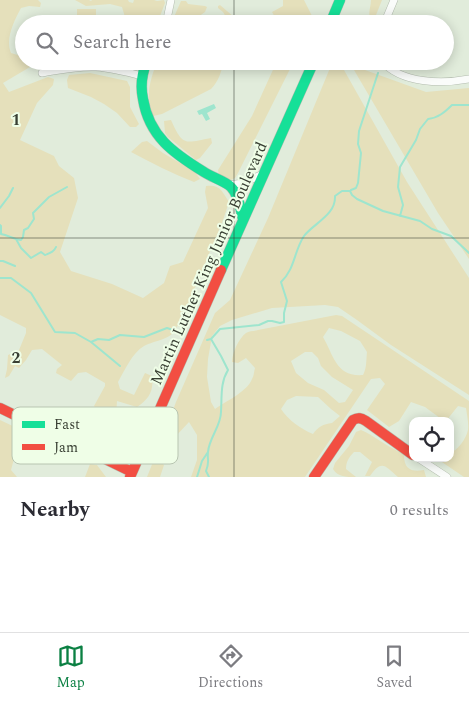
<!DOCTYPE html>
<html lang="en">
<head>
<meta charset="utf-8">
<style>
  :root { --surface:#fff; --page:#f2f2f3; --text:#2b2b33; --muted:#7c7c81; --line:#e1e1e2; --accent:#0b8043 }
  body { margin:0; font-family:Spectral,serif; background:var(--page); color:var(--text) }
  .controls { position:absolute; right:15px; bottom:15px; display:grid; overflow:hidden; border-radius:10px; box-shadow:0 2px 12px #0003 }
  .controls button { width:45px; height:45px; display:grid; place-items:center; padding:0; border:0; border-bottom:1px solid var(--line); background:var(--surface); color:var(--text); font:25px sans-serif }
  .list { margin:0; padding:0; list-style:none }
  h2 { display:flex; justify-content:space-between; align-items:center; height:65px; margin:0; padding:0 20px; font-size:21px }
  h2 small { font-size:16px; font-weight:400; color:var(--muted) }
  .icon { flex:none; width:28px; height:28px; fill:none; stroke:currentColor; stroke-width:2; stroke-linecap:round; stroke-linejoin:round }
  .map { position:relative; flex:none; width:469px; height:477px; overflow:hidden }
  .search { position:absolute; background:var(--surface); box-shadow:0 2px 12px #0003; left:15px; right:15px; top:15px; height:55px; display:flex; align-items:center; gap:12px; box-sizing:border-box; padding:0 18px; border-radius:28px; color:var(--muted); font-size:19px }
  .sheet { height:155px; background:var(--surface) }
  nav { display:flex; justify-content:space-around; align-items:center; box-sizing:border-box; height:70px; border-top:1px solid var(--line); background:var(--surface); font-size:14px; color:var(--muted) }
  nav a { display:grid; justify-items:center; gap:2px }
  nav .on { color:var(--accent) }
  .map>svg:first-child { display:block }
  .green { fill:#e5e0bb; fill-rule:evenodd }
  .water { fill:#9ee5ce }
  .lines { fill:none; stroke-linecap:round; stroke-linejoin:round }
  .stream { stroke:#9ee5ce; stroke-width:2 }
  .street-casing { stroke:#b3bcaf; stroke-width:8 }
  .fast-casing { stroke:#b3bcaf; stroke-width:11 }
  .jam-casing { stroke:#b3bcaf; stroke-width:11 }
  .street { stroke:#fafcfa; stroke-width:7 }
  .fast { stroke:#16e098; stroke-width:10 }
  .jam { stroke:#f24e42; stroke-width:10 }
  .grid { fill:none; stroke:#383f33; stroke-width:1; stroke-opacity:0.55 }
  .labels { text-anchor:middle; stroke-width:4; stroke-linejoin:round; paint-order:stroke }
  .street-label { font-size:16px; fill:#383f33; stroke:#effee7 }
  .key { fill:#effee7; stroke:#b8c5b1; stroke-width:1 }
  .key-label { font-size:14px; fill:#383f33 }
  .grid-label { font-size:16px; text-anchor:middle; font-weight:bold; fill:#383f33; stroke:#effee7; stroke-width:4; stroke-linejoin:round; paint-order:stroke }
</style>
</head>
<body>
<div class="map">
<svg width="469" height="477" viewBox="0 0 469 477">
  <rect width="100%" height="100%" fill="#e1ecdb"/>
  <!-- green -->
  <path class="green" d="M0,0H38L41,3L40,7L29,6L21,8C14,21 5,39 11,53L24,57V61H37L35,64L3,83L9,92L48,77L54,79L53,85L37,103L20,140L54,156L59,166L74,178L78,198L60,252L71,271L112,284L143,298L164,283L170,266L183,262L208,208L205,192L206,186C220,184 222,191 229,202L222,223L181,321L182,326L181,327L177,326C173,340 155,340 144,346C132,353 125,370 118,382L120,389L134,395L145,373L152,376C154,391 149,399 137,407L117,401L116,416L138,425L125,449L108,443L116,426L106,418L92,443L83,444L84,438L89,436L101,418L99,412L94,406L105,386V383L86,372L78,373L71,381L56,373L57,369L62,365L42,349L32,350L26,360L19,368L15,366L9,376L5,378L7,369L8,355L19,350L26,333V328L0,315Z
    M75,0H89L91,1L92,0H128L129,2L133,3L134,0H154L157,1L164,0L165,3L157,24H127L122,7L110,4L86,6Z
    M283,0H304L313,18L312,24H279L272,12L283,6Z
    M371,0H382L374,20L370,18C368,12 371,6 371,0Z
    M181,1H186L188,4L205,6L207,7L205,12L188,24H171Z
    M220,5L234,17L233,24H223L226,17L223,12L218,8V6Z
    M77,9H96V24H77Z
    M157,61H177L182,64L187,61H224C221,72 219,81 211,89L162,114L153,116C145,94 150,82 157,61Z
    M277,61H294L238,173L235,178L231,180L219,175L218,170L252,116Z
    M354,66L426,92L469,88V259L438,213L354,70Z
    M340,67L344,70L407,182L469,278V395L391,345L357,320L338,307L325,305L272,308L232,320L220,326L212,336L208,359L207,377L211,402L215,409C226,401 247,392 252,379C254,376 254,371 255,368L246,358L238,363L232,362C232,353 239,338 246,333C249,331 255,331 258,330L336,315L342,316L469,401V477H464L436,458H450V453C458,450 466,439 468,430C469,424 467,415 466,408L458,406L446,421H444L425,407L411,402L399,421L389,427L367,410L385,384L380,378L371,379L305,477H191L197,460V435L189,422L175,437L164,434L176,402L215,313L230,300L268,218L330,68ZM329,328L341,331L360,341L367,352C366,360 367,368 363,375C336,377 334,356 323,337ZM305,352H312L318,358L321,366L332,377L353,390L345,402L339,403L324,390L308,383L296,373L291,361ZM296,396L318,397L331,409L340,416L332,423C323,424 318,427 313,434C301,429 288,420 281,409L287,400Z
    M90,73L127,81L130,87V107L139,124L136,127H130L117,113L104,104L91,97L68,88L67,80L69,75Z
    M171,120C183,147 185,143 211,138L212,143L200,158L196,160L168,137L165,133L164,121Z
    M147,141L163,153L195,172L200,179L194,182C173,174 152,163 131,152L142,142Z
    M0,420L19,429L23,434V443L15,455L11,470L17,477H0Z
    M361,430C373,435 382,443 394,449C398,452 401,452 404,455C404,470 412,472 424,470L426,477H398C385,466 382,459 370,476H365L372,462L360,452H354C349,457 346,462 346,469L356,477C346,477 338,477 333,469L335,463L349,446L356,432Z
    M155,457L164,465L160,477H147Z
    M90,464L97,465L106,477H85Z"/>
  <!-- water -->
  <path class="water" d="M214,104L216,108L207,113L210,119L206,121L202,114L199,115L197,111Z"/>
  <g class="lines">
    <!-- stream -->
    <path class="stream" d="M351,190L356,188L358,183L361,153L358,144L359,131L378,73
      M0,208L9,196L13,188
      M400,216L403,205L398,187L400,167L416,140L420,129L428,119C438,118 445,112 452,105H469
      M0,225L1,226V234
      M1,234L5,235L16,239L21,248L31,258L41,252L45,255C50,253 54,252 56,247
      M16,239L21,240L23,237L24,230L28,228L34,219L33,213L49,197L67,187
      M0,261H3L15,266
      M0,278H11L31,293L55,332L75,333L91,342L98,339L109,340L120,335L144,337L167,328L179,332
      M207,340L211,339L220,329L259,325L268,321H272L280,323L284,322V313L287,301L281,282C295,269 294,251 304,236C314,223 336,215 335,196L342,191H350L352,195L357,199L383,211L420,221L432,229L451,236L469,253
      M91,342L120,366
      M197,477L202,461L208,452
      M209,477L206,471C210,461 207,461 208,452C209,438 221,426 221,412C222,397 220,383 228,370L221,356L211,339"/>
    <!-- street casing -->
    <g class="street-casing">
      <path id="street" d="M166,24L171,0
        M384,24L394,0
        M382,61C401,84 443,84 469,79
        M42,73C59,70 78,66 96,67C112,68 127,72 142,76
        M229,185L243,183L263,174
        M418,458L447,477"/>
    </g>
    <!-- fast casing -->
    <g class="fast-casing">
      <path id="fast" d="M330,24L340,0
        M147,61C142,73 140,85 143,99C149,136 173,153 204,172C211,177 225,181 231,187C239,195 240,208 243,219
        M221,270L314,61"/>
    </g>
    <!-- jam casing -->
    <g class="jam-casing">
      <path id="jam" d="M0,408L132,472
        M130,477L221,270
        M314,477L353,420C358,417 361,418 366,421L413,455"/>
    </g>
    <!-- street -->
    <use href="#street" class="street"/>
    <!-- fast -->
    <use href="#fast" class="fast"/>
    <!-- jam -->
    <use href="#jam" class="jam"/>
  </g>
  <!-- grid -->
  <path class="grid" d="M234,0V24M234,61V477M0,238H469"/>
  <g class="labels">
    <!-- street labels -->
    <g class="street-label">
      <text transform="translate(208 263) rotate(-66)" y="6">Martin Luther King Junior Boulevard</text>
    </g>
  </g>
  <!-- legend -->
  <rect x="12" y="407" width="166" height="57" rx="8" class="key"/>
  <rect x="22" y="421" width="23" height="7" fill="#16e098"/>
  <rect x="22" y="444" width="23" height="6" fill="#f24e42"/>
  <g class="key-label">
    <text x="54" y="429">Fast</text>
    <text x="54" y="452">Jam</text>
  </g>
  <g class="grid-label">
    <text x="16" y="125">1</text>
    <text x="16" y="363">2</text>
  </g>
</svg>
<div class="controls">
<button><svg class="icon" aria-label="locate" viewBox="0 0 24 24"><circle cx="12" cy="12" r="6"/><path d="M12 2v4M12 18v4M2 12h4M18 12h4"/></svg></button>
</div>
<div class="search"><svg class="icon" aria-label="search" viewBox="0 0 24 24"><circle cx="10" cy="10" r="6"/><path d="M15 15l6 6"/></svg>Search here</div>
</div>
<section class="sheet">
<h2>Nearby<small>0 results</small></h2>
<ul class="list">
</ul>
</section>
<nav>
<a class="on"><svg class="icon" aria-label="map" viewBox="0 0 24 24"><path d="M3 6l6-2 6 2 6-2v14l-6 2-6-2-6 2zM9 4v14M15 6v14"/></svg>Map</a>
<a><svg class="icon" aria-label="directions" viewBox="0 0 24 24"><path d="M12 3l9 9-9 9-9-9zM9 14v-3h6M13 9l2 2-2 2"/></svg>Directions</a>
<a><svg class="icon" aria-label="saved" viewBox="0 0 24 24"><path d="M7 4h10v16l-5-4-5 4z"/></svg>Saved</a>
</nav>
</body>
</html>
